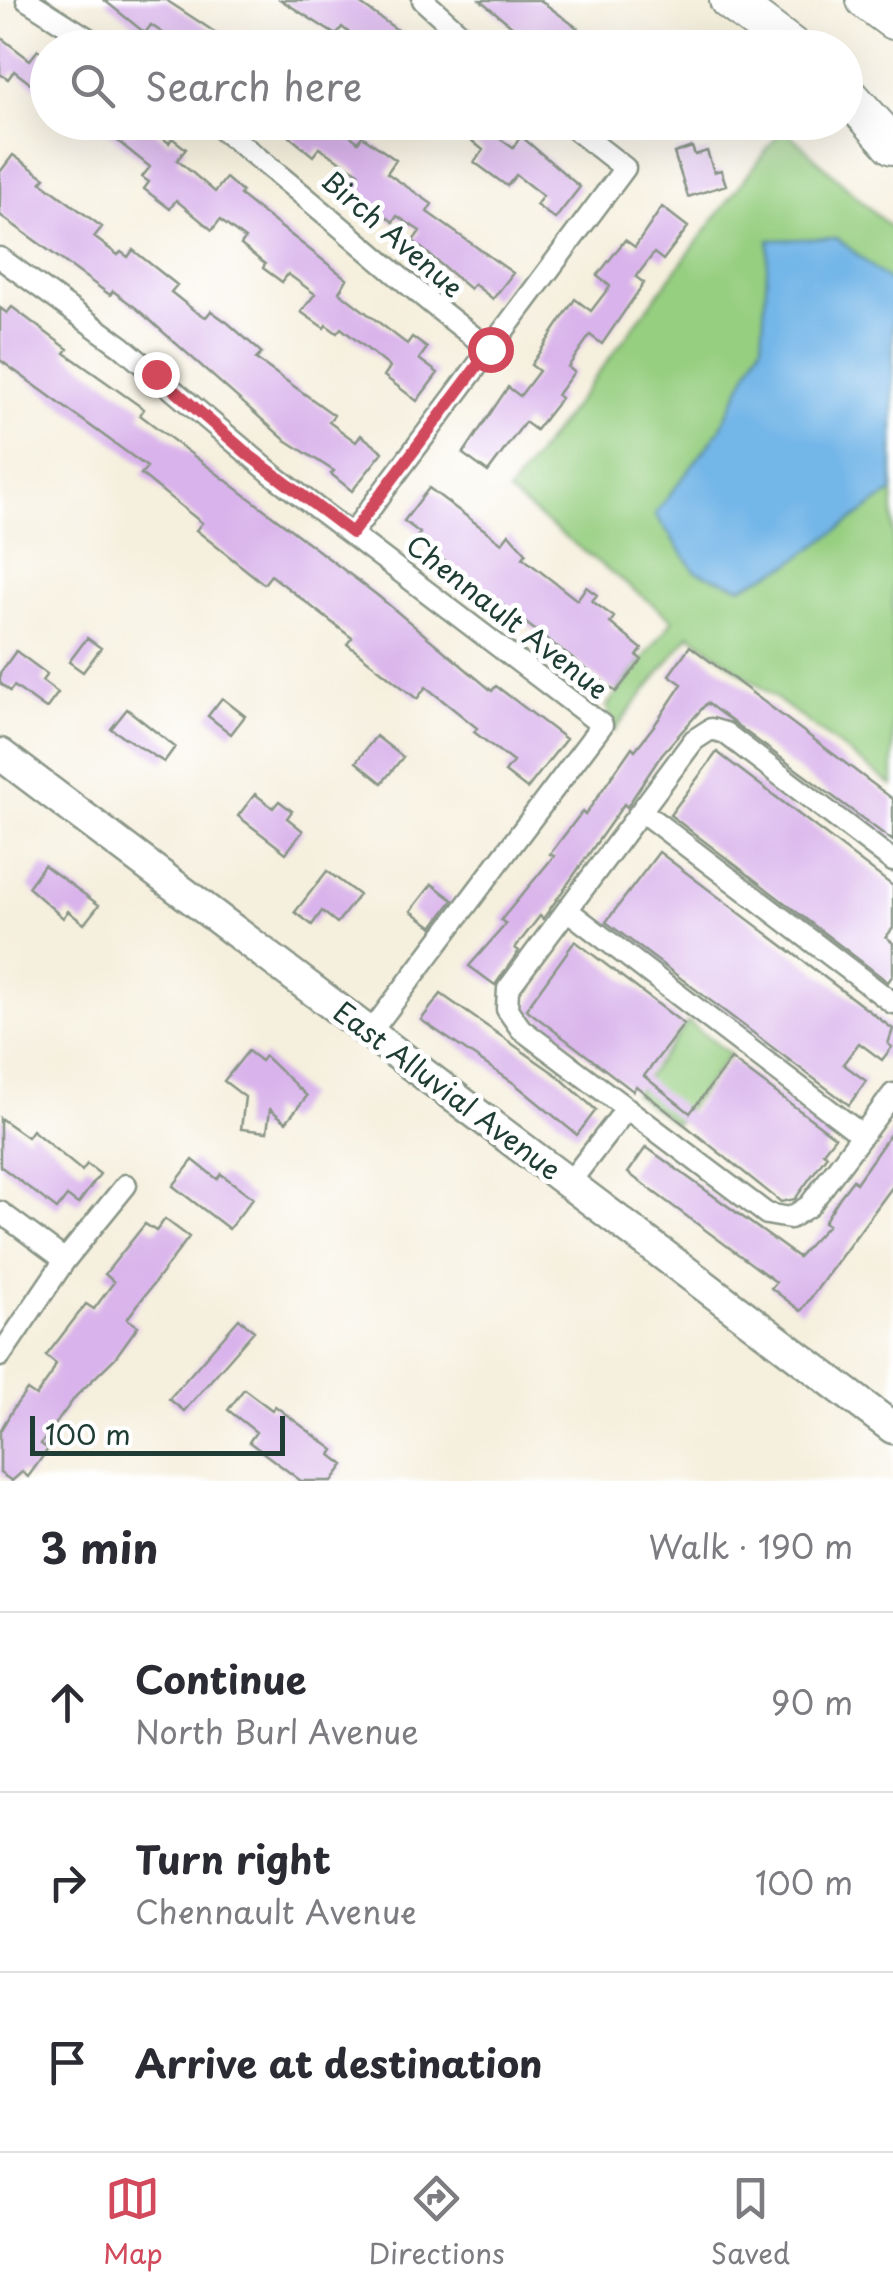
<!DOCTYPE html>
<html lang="en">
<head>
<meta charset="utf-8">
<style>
  :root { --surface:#fff; --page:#f2f2f3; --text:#2b2b33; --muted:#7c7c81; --line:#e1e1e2; --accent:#d1495b }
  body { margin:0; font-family:"Playpen Sans",sans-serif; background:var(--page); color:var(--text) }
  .scale { position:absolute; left:30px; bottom:25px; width:255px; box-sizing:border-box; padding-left:10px; border:5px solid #1f3d34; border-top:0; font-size:28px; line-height:35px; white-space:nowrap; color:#1f3d34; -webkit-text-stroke:8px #fff; paint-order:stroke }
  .stop { position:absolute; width:30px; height:30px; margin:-22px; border:8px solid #d1495b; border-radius:50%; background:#fff }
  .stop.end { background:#d1495b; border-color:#fff; box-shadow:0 2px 10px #0008 }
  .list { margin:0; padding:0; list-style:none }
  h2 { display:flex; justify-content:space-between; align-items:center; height:130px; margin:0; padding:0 40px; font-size:42px }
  h2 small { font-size:32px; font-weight:400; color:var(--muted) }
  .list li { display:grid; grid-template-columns:65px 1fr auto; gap:30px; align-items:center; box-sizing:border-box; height:180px; padding:0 40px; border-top:2px solid var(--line) }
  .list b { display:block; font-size:38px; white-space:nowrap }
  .list p { margin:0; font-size:32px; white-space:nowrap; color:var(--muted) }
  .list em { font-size:32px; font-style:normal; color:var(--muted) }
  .icon { flex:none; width:55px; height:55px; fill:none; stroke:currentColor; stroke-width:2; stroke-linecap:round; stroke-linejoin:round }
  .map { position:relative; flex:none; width:893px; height:1481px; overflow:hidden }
  .search { position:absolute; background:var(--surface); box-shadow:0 10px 40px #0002; left:30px; right:30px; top:30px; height:110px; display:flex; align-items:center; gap:25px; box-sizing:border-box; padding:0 35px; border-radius:55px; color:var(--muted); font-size:38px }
  .sheet { height:670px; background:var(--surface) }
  nav { display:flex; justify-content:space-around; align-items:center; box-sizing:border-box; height:140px; border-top:2px solid var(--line); background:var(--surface); font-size:28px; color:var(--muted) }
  nav a { display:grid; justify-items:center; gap:5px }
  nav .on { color:var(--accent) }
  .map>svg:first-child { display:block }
  .green { fill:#97cf81; stroke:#5b865a; stroke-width:2.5 }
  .water { fill:#73b6e8; stroke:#497a8e; stroke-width:2.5 }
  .building { fill:#d9b3eb }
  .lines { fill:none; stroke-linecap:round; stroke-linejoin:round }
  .street-casing { stroke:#8a9688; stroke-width:25 }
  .secondary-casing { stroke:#8a9688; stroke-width:35 }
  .highway-casing { stroke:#8a9688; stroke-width:42 }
  .street { stroke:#fff; stroke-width:20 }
  .secondary { stroke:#fff; stroke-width:30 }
  .highway { stroke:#fff; stroke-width:38 }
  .route { stroke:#d1495b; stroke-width:12 }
  .labels { text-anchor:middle; stroke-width:10; stroke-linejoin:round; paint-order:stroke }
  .street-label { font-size:28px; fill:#1f3d34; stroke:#fff }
</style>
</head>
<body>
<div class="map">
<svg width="893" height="1481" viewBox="0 0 893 1481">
  <rect width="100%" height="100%" fill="#fff"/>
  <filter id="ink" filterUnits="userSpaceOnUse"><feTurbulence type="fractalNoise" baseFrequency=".01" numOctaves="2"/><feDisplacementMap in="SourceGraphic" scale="20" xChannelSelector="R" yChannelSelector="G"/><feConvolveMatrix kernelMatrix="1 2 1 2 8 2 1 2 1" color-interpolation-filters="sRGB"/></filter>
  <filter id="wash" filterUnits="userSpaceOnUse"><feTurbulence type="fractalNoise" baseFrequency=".0048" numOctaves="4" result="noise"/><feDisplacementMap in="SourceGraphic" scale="40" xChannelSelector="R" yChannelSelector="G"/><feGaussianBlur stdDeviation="2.25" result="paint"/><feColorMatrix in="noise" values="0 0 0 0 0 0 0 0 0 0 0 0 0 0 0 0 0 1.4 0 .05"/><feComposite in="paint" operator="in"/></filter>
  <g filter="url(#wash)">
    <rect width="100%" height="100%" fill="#f5efdd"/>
    <!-- green -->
    <path class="green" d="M783,128L893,230V786L690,634L614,731L607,706L673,620L508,493Z
      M688,1022L730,1054L676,1124L634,1094Z"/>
    <!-- water -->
    <path class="water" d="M837,238L893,284V491L789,565L741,587L695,571L655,514L719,431L762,343L769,240Z"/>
    <g id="blocks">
      <!-- building -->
      <path class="building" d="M104,0H166L239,48H185L151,25L145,33Z
        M281,0H355L403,34L393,48H368L342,27L336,35Z
        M480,0H540L604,48H539Z
        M0,37L30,60L38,50L48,57V97L14,71L8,79L0,74Z
        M94,122H143L169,143L172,138L186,149L177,160L195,175L215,192L226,178L242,192L240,195L347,279L339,292L407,344L412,337L427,348L419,359L438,373L417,401L384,376L390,367L341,328L337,333L326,325L324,328L301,312L315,294L288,274L282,282L263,268L265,264L241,245L245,239L220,220L212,230L176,200L170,209L144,189L149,182L142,177L150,167Z
        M272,122H333L358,142L362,136L396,160L387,173L432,204L427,212L513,273L493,299L474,284L470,289L413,241L420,231L397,216L393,222L349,187L359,173L319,148L313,156Z
        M449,122H496L489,131L513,148L521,136L580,187L555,219L536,205L543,196L516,175L507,186L474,162L483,150Z
        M692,147L695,155L707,151L714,172L721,170L726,185L688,197L674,153Z
        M13,155L45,178L41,182L102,227L94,237L118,255L121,252L128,257L133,250L177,285L171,292L196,312L206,317L211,311L228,323L262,353L256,359L334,415L329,422L356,442L361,435L383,452L352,491L331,474L334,471L284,439L136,308L113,291L110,295L0,215V172Z
        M662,207L688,227L663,260L654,253L636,277L644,283L602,344L590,335L568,367L574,372L557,395L561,398L536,430L525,422L488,472L463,454L508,387L520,396L539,371L531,365L575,299L591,311L610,286L597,276L625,240L635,247Z
        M12,307L68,349L65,353L144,409L140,415L377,595L492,691L496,686L566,739L527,789L505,772L513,762L474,732L477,728L426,687L417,699L347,644L352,638L271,575L264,584L196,530L202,523L141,474L147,467L0,360V308L7,313Z
        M429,488L502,543L509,534L526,553L523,558L577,600L586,587L597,595L592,601L614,617L610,623L642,649L637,656L642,660L616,692L416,539L420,533L404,521Z
        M87,638L101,648L83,672L69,662Z
        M690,646L893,799V841L707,703L662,754L627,807L624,804L543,919L540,916L515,948L519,951L495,985L469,966L506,924L501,920L554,856L550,854L582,812L585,815L632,747L635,750L656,723L682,684L669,675Z
        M16,651L47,674L42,681L58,693L46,709L14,686L10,691L0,683V673Z
        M222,698L245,716L231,734L208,716Z
        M127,709L175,747L164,762L111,729Z
        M376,736L403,757L382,783L356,762Z
        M717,752L893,886V928L886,937L893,943V975L888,982L670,815Z
        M255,794L273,808L279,801L292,811L287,818L303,831L286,853L238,816Z
        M659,852L893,1029L888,1044L892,1047L882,1060L859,1043L843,1064L866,1081L849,1105L606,922Z
        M44,865L99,905L84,924L68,911L63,918L28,887Z
        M327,871L359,895L337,923L322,911L312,925L295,912Z
        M432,884L453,900L433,927L411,911Z
        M575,941L684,1024L644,1076L690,1113L731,1059L835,1137L823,1152L827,1155L795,1199L781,1202L636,1086L633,1091L526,1009Z
        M441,994L558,1076L596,1110L577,1135L515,1084L421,1020Z
        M248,1051L261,1061L265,1056L307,1096L286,1122L270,1109L267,1132L241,1129L245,1097L224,1081Z
        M0,1118L27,1137L32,1130L82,1171L87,1164L100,1174L78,1204L67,1196L57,1209L0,1166Z
        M893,1130V1186L801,1311L771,1288L776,1282L628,1173L646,1147L798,1257L828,1225L824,1222L840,1197L853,1180L856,1183Z
        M193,1160L217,1179L221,1174L253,1198L229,1229L173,1186Z
        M165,1219L189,1237L127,1319L138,1326L115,1358L76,1396L41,1444L48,1449L28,1477L22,1472L12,1481L0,1473V1431L13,1409L27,1390L36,1396L51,1375L56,1364L46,1356L86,1304L94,1309L114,1282L105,1274L145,1224L156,1231Z
        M239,1319L254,1331L184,1411L169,1399Z
        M244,1389L272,1410L275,1406L334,1450L331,1455L344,1465L332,1481H301L249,1442L256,1432L228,1410Z"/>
    </g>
  </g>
  <g filter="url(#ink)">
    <use href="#blocks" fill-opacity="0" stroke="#8a9688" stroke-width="2.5"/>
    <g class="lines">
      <!-- street casing -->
      <g class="street-casing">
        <path id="street" d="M27,0L103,48
          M423,0L476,48
          M212,122C308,194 394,278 490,349
          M0,258L121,346L276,477L602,725L370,1033
          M352,533L625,168L566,122
          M641,811L893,1003
          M893,861L725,733L711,729L694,740L508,989L507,1009L521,1029L767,1214L790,1218L809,1206L893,1094
          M567,910L862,1135
          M569,1183L627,1108
          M0,1212L65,1260
          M0,1356L65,1260L126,1185"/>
      </g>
      <!-- secondary casing -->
      <g class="secondary-casing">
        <path id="secondary" d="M0,754L893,1428"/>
      </g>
      <!-- highway casing -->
      <g class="highway-casing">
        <path id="highway" d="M729,0L793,48
          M866,0L893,20
          M846,93L893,145"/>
      </g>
      <!-- street -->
      <use href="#street" class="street"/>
      <!-- secondary -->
      <use href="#secondary" class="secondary"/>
      <!-- highway -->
      <use href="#highway" class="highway"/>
    </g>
  </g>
  <g class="lines" filter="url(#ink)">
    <!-- route -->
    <path class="route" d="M156,374L250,456L352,533L490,349"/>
  </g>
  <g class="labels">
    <!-- street labels -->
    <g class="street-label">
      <text transform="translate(392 234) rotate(41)" y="10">Birch Avenue</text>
      <text transform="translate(507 617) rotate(38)" y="10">Chennault Avenue</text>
      <text transform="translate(447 1091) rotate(37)" y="10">East Alluvial Avenue</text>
    </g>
  </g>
</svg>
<div class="scale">100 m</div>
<div class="stop" style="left:490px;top:349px"></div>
<div class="stop end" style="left:156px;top:374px"></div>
<div class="search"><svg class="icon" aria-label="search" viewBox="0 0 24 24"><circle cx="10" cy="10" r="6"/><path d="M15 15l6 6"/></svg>Search here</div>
</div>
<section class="sheet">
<h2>3 min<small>Walk · 190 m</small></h2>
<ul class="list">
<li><svg class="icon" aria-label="ahead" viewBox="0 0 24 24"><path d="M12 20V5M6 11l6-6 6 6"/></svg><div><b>Continue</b><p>North Burl Avenue</p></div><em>90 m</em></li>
<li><svg class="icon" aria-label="right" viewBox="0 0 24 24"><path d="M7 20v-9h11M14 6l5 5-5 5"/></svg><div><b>Turn right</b><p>Chennault Avenue</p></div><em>100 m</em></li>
<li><svg class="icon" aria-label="arrive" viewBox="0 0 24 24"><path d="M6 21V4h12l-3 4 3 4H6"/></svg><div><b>Arrive at destination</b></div></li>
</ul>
</section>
<nav>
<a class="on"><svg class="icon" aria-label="map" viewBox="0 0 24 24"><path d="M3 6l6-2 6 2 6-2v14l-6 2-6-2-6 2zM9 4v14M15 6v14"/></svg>Map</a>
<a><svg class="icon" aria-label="directions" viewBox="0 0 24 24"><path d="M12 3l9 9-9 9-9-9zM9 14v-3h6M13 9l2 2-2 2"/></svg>Directions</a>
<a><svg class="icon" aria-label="saved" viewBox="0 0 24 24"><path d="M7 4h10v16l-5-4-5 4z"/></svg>Saved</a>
</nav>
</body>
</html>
